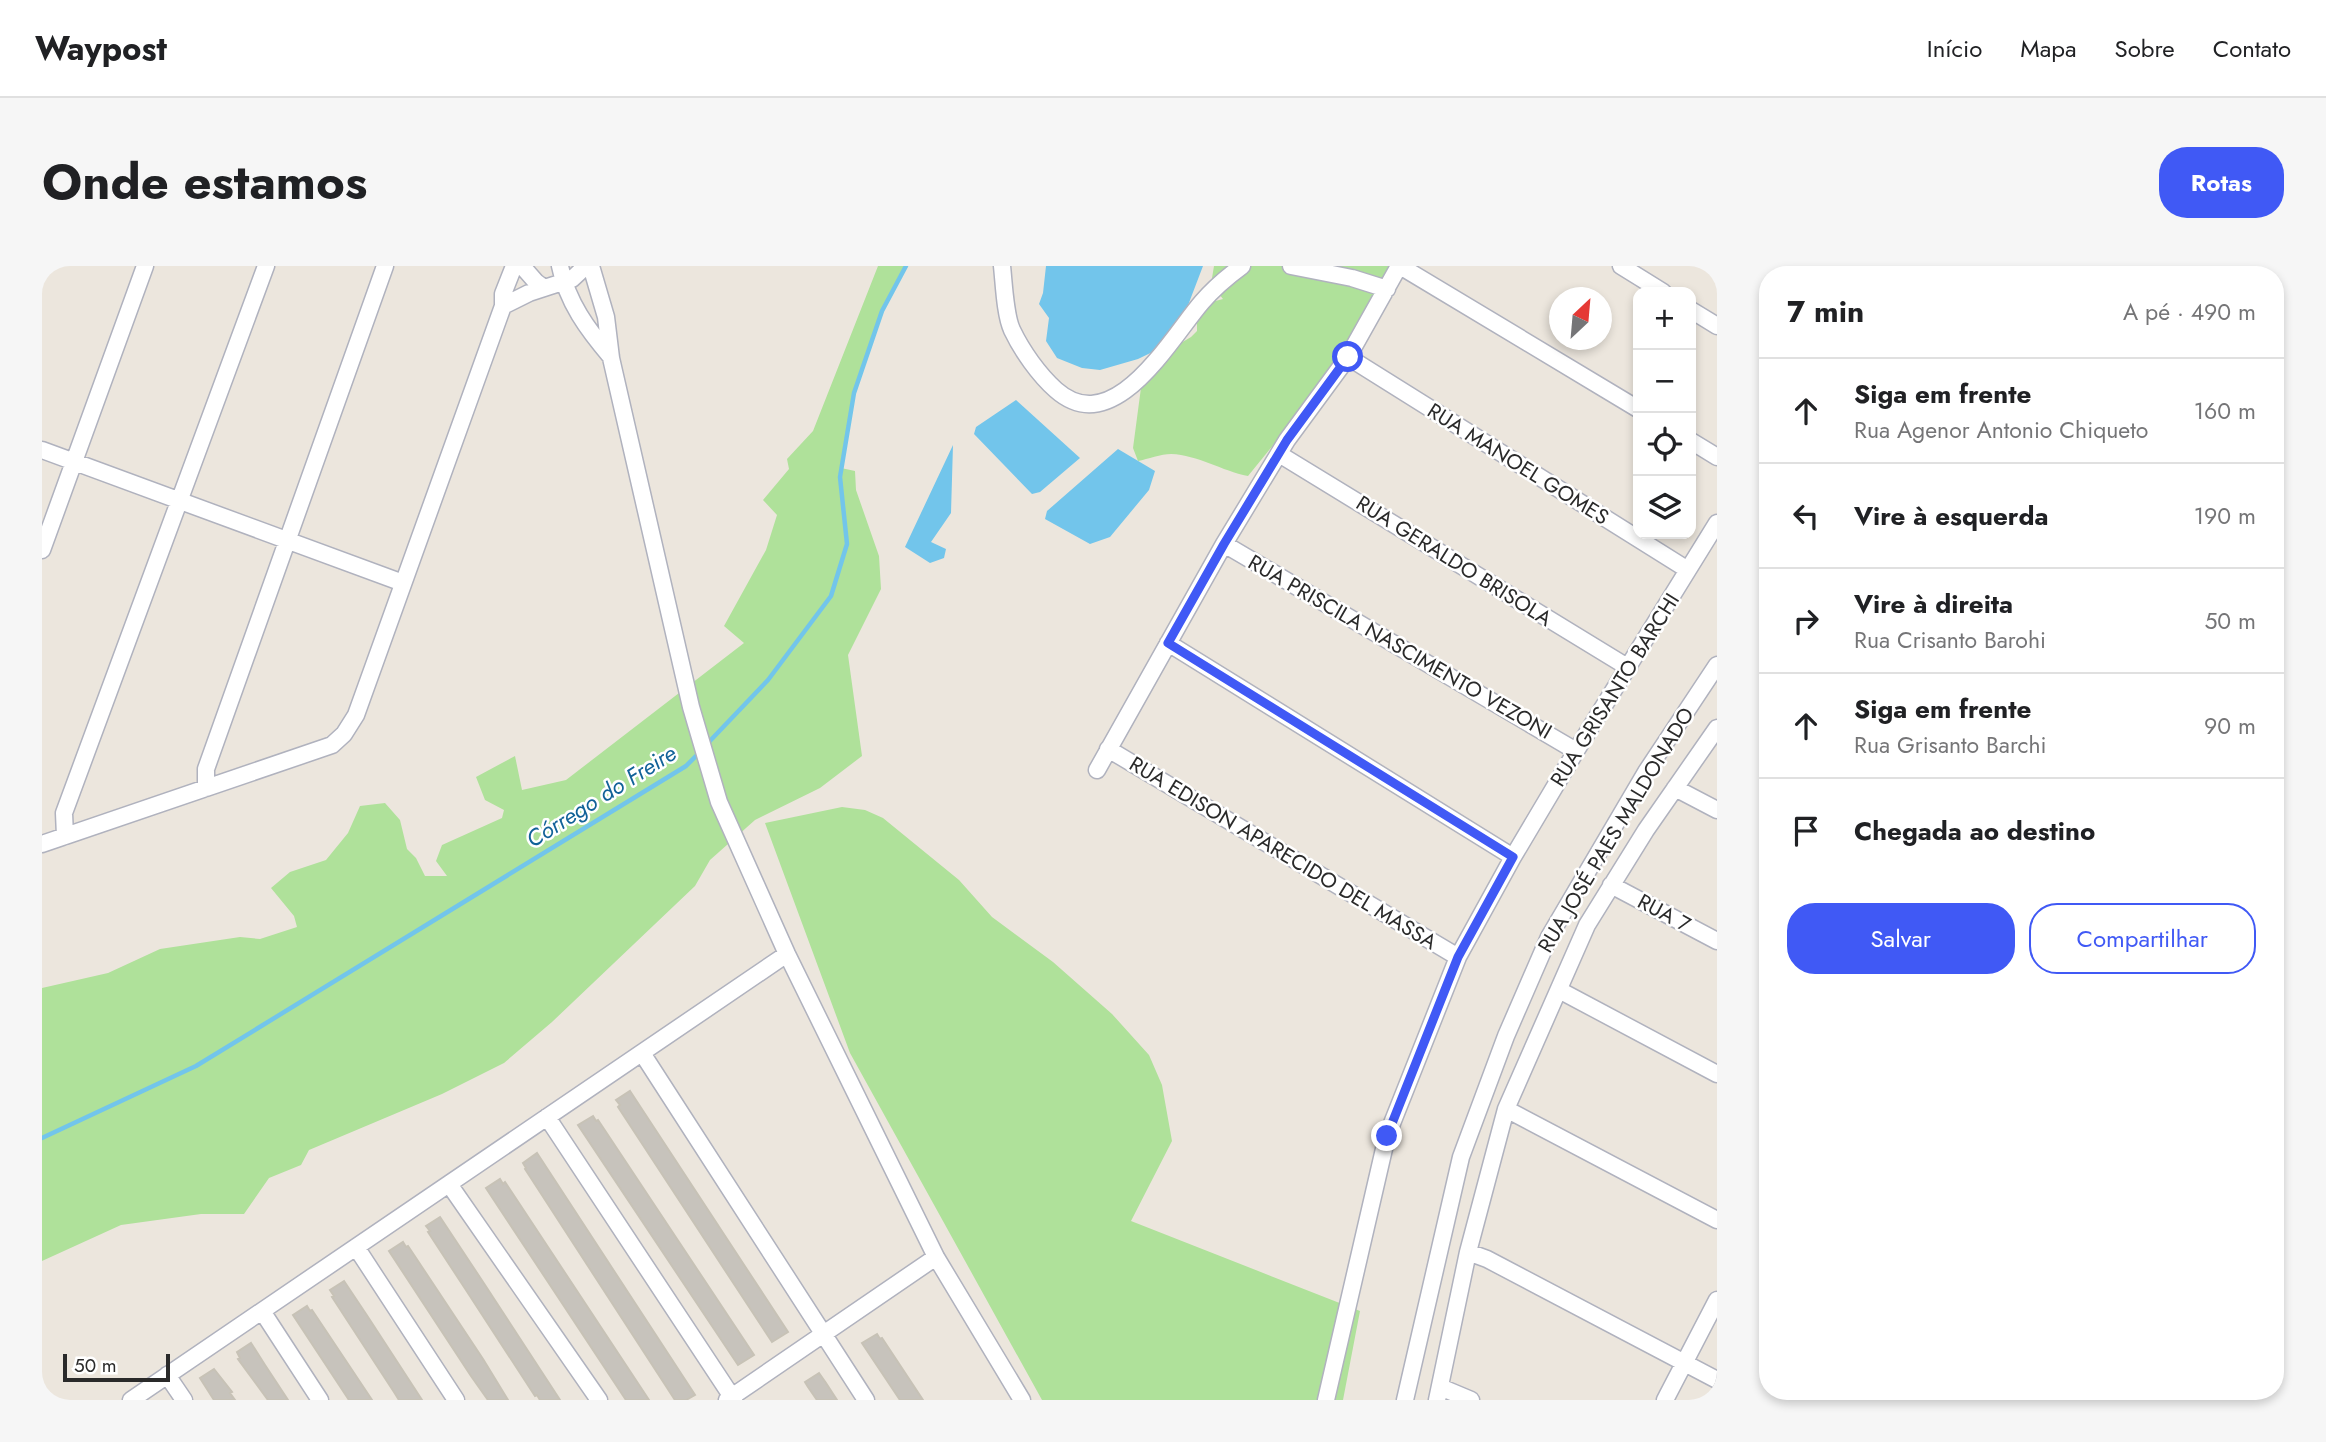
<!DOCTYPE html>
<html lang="pt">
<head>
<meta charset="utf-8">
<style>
  :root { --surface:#fff; --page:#f6f6f6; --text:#202124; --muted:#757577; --line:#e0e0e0; --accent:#4059f5 }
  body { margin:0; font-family:Jost,sans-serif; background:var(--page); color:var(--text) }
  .controls { position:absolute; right:21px; top:21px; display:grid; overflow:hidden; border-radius:14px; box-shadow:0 4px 10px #0003 }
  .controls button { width:63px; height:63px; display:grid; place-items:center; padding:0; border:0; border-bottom:2px solid var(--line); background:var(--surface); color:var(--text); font:35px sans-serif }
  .compass { position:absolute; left:1507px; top:21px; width:63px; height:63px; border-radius:50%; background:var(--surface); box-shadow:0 4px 10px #0003; rotate:26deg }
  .scale { position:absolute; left:21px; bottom:18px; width:107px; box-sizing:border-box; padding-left:7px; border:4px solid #2a2a2a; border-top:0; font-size:19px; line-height:24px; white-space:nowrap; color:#2a2a2a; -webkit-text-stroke:5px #fff; paint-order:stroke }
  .stop { position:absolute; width:21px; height:21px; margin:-16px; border:5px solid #4059f5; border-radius:50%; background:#fff }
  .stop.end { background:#4059f5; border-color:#fff; box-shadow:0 2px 7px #0008 }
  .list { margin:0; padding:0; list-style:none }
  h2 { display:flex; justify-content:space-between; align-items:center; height:91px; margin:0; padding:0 28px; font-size:30px }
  h2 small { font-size:23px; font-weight:400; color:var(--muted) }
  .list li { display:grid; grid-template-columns:46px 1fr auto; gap:21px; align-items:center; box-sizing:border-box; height:105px; padding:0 28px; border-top:2px solid var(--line) }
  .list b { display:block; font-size:26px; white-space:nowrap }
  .list p { margin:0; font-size:23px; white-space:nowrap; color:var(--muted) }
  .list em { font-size:23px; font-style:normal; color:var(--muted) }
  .actions { display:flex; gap:14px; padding:21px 28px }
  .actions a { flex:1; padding:16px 0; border:2px solid var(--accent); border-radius:28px; text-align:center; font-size:24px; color:var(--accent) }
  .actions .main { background:var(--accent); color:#fff }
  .icon { flex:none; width:38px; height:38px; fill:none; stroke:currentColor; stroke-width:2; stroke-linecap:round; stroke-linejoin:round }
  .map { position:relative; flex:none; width:1675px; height:1134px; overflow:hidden; border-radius:28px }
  header { display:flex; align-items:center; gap:42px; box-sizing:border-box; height:98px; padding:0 35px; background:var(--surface); border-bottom:2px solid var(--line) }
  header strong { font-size:33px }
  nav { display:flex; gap:38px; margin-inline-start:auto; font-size:24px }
  .intro { display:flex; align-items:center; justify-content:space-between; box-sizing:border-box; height:168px; padding:0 42px }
  h1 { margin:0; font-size:49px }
  .button { padding:18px 32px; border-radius:28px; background:var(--accent); color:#fff; font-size:24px; font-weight:700 }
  main { display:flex; gap:42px; padding:0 42px }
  aside { flex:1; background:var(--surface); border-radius:28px; box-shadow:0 4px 10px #0003 }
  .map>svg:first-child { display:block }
  .green { fill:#afe19a }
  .water { fill:#72c5eb }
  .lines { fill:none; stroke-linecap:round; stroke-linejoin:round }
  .stream { stroke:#72c5eb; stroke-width:4.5 }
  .building { fill:#c7c3bc; stroke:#c7c2b6; stroke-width:2 }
  .minor-casing { stroke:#b0b2be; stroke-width:19 }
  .minor { stroke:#fff; stroke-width:16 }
  .route { stroke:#4059f5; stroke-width:9 }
  .labels { text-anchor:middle; stroke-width:5; stroke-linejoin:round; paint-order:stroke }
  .street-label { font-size:21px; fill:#2a2a2a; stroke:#fff }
  .water-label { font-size:23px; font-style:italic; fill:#116298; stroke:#fff }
</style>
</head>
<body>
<header>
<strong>Waypost</strong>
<nav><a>Início</a><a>Mapa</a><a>Sobre</a><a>Contato</a></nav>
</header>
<div class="intro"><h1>Onde estamos</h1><a class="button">Rotas</a></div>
<main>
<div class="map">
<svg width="1675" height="1134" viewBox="0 0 1675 1134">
  <rect width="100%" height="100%" fill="#ece6dd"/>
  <!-- green -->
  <path class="green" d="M836,0H864L840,45L812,127L799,202L813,205L814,224L837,290L839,323L806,389L820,490L778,522L713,554L668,594L653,620L510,756L462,797L400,828L267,884L259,899L227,912L202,948H159L79,959L0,995V722L66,707L118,683L198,671L218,673L255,661L252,650L229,622L248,606L284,594L306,567L318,540L343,537L358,554L365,583L374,592L383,610H405L394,595L400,579L460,552L462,544L443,534L434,511L473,490L480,524L524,514L702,377L682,360L724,284L735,249L721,234L747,203L745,193L771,165Z
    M1172,0H1353L1303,91L1206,210C1180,205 1156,189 1129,188C1119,188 1106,193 1096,195L1091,182L1102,99L1149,71L1155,65V49L1166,37L1181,33L1169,18Z
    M800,541L823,544L841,552L917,614L950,651L1011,696L1070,748L1107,789L1120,819L1130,875L1089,955L1318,1045L1301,1134H1000L808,787L723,557Z"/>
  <!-- water -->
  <path class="water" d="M1004,0H1161L1137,63L1123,80L1096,93L1058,104L1040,102L1015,92L1004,75L1007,52L997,38L1001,27Z
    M974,134L1038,192L998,226L990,228L932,168L934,161Z
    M911,179L909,247L889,276L904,283L902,292L888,297L863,281Z
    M1076,183L1113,205L1107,224L1068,271L1048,278L1003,253L1005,245Z"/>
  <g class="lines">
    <!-- stream -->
    <path class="stream" d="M665,478L726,414L789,330L805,278L798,211L812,127L840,45L864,0
      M0,872L154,800L644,500L659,485"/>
  </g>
  <!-- building -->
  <path class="building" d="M588,825L746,1066L730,1076L576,841L578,839L574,834Z
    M551,850L554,855L556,854L712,1089L696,1099L536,859Z
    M495,887L653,1129L644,1134H633L483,903L484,902L481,897Z
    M458,913L461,918L463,916L607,1134H584L444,922Z
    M398,951L443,1019L518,1134H498L495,1129L493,1130L424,1024L386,966L388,965L384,960Z
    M361,976L364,981L366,980L441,1093L466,1134H446L429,1110L347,985Z
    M302,1015L326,1051L380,1134H357L352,1126L290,1031L292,1030L288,1024Z
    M265,1040L268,1045L270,1044L330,1134H307L251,1049Z
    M835,1068L838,1073L840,1072L881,1134H858L820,1077Z
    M209,1077L223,1099L246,1134H226L196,1093L198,1092L195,1086Z
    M172,1103L190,1126L188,1127L193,1134H172L158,1112Z
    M777,1107L784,1117L795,1134H775L766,1121L763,1116Z"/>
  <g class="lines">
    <!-- minor casing -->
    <g class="minor-casing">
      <path id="minor" d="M480,0L494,16L502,22
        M518,0C525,36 546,64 569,91
        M549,0L564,51L569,92L649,441L677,536L745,688L894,991L980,1134
        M960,0C962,18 963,49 970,64C980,85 997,109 1014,124C1072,175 1128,73 1160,36C1172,22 1185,11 1200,0
        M1249,0L1310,12L1345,23
        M1358,0L1596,143
        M1579,0L1621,26
        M461,40L487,27L530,13L544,0
        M1649,44L1675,60
        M1306,91L1646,304
        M1649,175L1675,191
        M0,184L361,317
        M1237,188L1587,402
        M1182,278L1534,485
        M0,284L103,0
        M1126,377L1471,591
        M1066,483L1416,691
        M1055,504L1182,278L1245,174L1306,91L1357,0
        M164,522V503L343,0
        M1633,522L1675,544
        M23,570L22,547L224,0
        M0,578L290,479L302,468L314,449L461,40V28L472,0
        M1569,619L1675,675
        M1517,724L1675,808
        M600,787L824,1134
        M1464,843L1675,954
        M505,851L692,1134
        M407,918L557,1134
        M314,981L414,1134
        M1426,986L1445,993L1675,1114
        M220,1045L278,1134
        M125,1109L142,1134
        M1398,1121L1429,1134
        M89,1134L745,688
        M685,1134L894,991
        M1284,1134L1345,870L1416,691L1471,591L1534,485L1675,257
        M1363,1134L1419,891L1464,770L1507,671L1604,506L1675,399
        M1395,1134L1426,986L1464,843L1545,659L1604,564L1675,462
        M1623,1134L1675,1034"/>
    </g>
    <!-- minor -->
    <use href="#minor" class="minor"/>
  </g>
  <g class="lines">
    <!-- route -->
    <path class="route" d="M1306,91L1245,174L1182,278L1126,377L1471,591L1416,691L1345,870"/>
  </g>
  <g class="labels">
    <!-- street labels -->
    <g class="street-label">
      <text transform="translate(1476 198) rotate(32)" y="7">RUA MANOEL GOMES</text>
      <text transform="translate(1412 295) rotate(32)" y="7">RUA GERALDO BRISOLA</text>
      <text transform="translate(1358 381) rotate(30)" y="7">RUA PRISCILA NASCIMENTO VEZONI</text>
      <text transform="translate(1573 424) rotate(-58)" y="7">RUA GRISANTO BARCHI</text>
      <text transform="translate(1574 564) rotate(-59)" y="7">RUA JOSÉ PAES MALDONADO</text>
      <text transform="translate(1241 587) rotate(31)" y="7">RUA EDISON APARECIDO DEL MASSA</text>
      <text transform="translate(1622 647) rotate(28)" y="7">RUA 7</text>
    </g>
    <!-- water labels -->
    <g class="water-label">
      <text transform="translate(559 530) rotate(-32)" y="8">Córrego do Freire</text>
    </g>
  </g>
</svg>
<div class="controls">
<button>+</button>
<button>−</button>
<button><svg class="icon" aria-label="locate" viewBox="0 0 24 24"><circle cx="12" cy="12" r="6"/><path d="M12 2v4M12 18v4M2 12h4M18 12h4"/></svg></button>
<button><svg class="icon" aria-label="layers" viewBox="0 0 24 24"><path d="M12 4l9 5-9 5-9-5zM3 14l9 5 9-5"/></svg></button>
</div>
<svg class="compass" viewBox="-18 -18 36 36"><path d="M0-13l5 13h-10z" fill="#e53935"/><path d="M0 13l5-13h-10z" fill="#757577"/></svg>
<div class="scale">50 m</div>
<div class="stop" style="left:1306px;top:91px"></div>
<div class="stop end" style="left:1345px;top:870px"></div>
</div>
<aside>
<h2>7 min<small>A pé · 490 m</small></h2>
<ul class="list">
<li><svg class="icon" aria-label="ahead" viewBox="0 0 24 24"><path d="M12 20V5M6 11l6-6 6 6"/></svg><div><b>Siga em frente</b><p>Rua Agenor Antonio Chiqueto</p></div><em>160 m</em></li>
<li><svg class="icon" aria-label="left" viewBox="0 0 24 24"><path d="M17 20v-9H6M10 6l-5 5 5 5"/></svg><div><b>Vire à esquerda</b></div><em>190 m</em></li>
<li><svg class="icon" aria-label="right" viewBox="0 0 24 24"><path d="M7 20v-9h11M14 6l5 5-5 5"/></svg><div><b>Vire à direita</b><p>Rua Crisanto Barohi</p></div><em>50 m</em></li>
<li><svg class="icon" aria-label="ahead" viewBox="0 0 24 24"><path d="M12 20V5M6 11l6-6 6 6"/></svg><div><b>Siga em frente</b><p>Rua Grisanto Barchi</p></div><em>90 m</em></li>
<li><svg class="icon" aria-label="arrive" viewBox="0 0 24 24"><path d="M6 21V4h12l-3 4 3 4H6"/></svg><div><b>Chegada ao destino</b></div></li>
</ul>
<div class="actions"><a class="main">Salvar</a><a>Compartilhar</a></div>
</aside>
</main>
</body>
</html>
